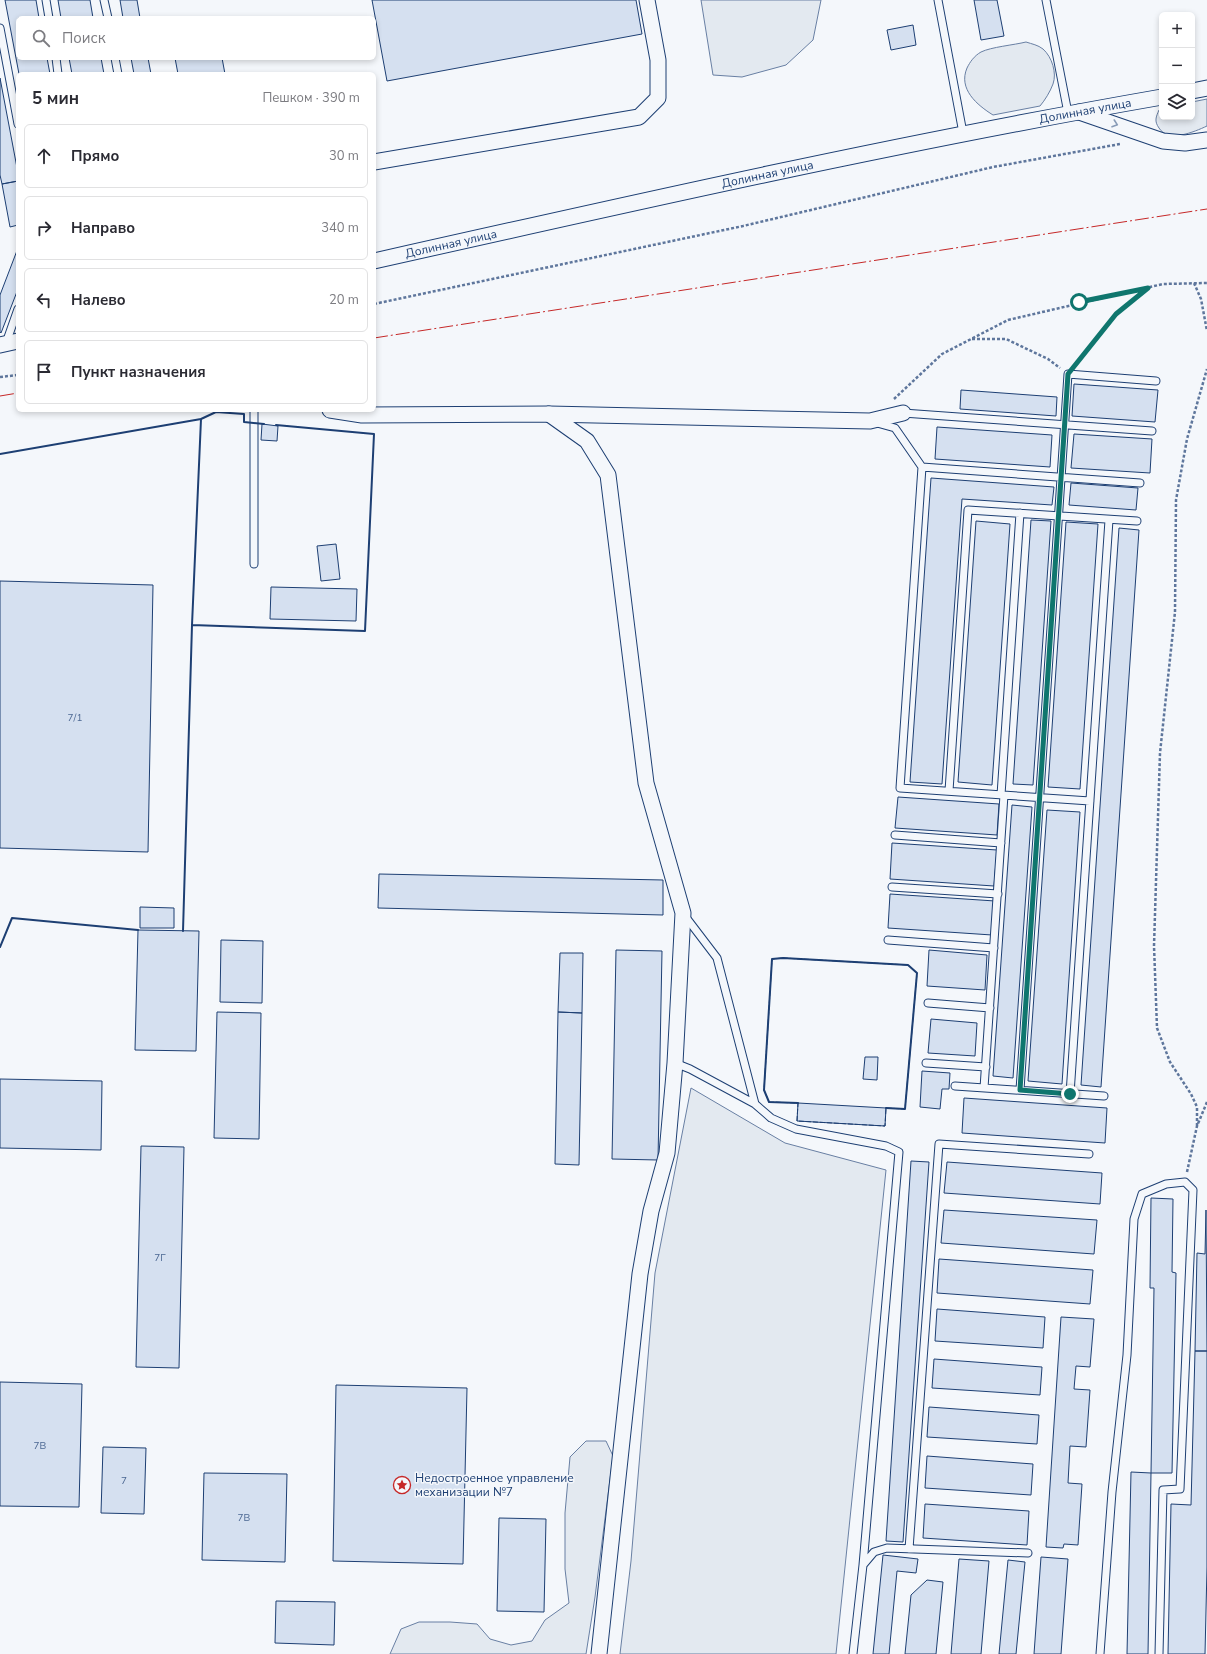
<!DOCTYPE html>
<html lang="ru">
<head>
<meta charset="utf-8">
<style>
  :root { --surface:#fff; --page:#f2f2f3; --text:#2b2b33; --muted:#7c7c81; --line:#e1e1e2 }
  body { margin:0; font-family:"Nunito Sans",sans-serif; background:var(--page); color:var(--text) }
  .controls { position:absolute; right:12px; top:12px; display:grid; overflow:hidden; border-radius:6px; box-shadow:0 2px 6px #0003 }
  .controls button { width:36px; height:36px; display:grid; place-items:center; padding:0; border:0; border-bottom:1px solid var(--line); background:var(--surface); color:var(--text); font:20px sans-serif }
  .stop { position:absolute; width:12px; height:12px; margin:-9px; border:3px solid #0f766e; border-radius:50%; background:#fff }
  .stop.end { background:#0f766e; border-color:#fff; box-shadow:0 1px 4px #0008 }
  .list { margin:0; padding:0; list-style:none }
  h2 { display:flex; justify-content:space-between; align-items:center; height:52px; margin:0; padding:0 16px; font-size:17px }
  h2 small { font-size:13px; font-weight:400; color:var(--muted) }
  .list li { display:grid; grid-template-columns:26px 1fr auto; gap:12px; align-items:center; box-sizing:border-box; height:64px; margin:0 8px 8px; padding:0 8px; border:1px solid var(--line); border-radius:6px }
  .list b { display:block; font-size:15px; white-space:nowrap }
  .list em { font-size:13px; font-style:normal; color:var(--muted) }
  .icon { flex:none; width:22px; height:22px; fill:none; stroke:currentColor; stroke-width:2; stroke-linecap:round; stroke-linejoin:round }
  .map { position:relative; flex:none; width:1207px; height:1654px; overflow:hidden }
  .search { position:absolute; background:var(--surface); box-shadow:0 2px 6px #0003; left:16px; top:16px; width:360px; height:44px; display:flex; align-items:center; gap:10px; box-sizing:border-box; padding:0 14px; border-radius:6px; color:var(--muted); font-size:15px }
  .panel { position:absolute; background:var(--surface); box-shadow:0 2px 6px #0003; left:16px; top:72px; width:360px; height:340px; border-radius:6px }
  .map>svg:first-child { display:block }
  .green { fill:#e3e9f0; stroke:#687fa3 }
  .building { fill:#d5e0f0; stroke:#1d3f73 }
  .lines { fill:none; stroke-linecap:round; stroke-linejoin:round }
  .service-casing { stroke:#1d3f73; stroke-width:9 }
  .minor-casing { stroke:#1d3f73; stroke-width:17 }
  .path { stroke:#5e769c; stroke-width:2.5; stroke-dasharray:3 2; stroke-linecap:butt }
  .service { stroke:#f4f7fb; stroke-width:7 }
  .minor { stroke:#f4f7fb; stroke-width:15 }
  .fence { stroke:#1d3f73; stroke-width:1; stroke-dasharray:5 2; stroke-linecap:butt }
  .wall { stroke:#1d3f73; stroke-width:2 }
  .power { stroke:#c62828; stroke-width:1; stroke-dasharray:14 3 2 3; stroke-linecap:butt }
  .oneway { stroke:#889bb7 }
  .route { stroke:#0f766e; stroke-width:5 }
  .labels { text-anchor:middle; stroke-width:3; stroke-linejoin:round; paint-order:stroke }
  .number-label { font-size:10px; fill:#4b6792 }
  .street-label { font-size:12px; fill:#1d3f73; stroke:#f4f7fb }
  .poi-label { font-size:12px; fill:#1d3f73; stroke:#f4f7fb; text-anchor:start }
</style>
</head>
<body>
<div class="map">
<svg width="1207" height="1654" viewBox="0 0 1207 1654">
  <rect width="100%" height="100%" fill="#f4f7fb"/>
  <!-- green -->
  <path class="green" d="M701,0H821L813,40L786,65L742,77L713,75Z
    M1026,42C1032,44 1038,45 1043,49C1052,57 1057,73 1053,84C1050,92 1045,100 1040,106L993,115C977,105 958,89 967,68C970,62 974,56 981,52C991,47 1014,45 1026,42Z
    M1207,99V126C1194,132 1168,143 1159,128C1154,121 1156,117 1159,110L1162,109V117H1192V102Z
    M691,1088L785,1143L886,1170L836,1654H620L631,1561L655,1273Z
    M586,1441H606L613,1456L595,1597L586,1654H390L401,1629L419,1622H450L477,1624L490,1639L511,1645L532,1641L545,1620L569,1603L565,1569V1513L570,1457Z"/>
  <!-- building -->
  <path class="building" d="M5,0H36L39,18H18V58H47L50,74H19Z
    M58,0H90L93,18H61Z
    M120,0H137L140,18H123Z
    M372,0H636L642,34L387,81Z
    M974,0H997L1004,36L981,40Z
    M913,25L916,45L891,50L887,30Z
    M69,58H101L104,74H72Z
    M131,58H148L151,74H134Z
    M175,58H222L225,74H178Z
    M0,78L18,173V181L2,184L0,175Z
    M18,181V225L10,227L2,184Z
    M18,248V289L1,333L0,332V295Z
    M1074,384L1158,390L1155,422L1072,416Z
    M961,390L1057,397L1056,416L960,409Z
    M262,424L278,426L277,441L261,440Z
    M937,427L1052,435L1050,467L935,459Z
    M1074,434L1152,439L1150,473L1071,468Z
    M931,478L1054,487L1052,505L962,499L942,784L910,782Z
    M1071,483L1138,488L1136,510L1069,505Z
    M1031,520L1051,521L1033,785L1013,784Z
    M976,521L1010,524L992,785L958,782Z
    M1066,522L1098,524L1080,789L1048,787Z
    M1119,528L1139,530L1101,1087L1081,1085Z
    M336,544L340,579L321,581L317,546Z
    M0,581L153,585L148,852L0,848Z
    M271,587L357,589L356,621L270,619Z
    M898,797L999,804L997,835L895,828Z
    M1012,805L1032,807L1013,1078L993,1076Z
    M1047,810L1080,812L1062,1084L1028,1081Z
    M892,843L997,850L994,886L890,879Z
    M379,874L663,880V915L378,908Z
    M890,894L995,901L992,935L888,928Z
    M140,907L174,908V928H140Z
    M138,930L199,931L196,1051L135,1050Z
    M221,940L263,941L262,1003L220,1002Z
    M616,950L662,951L658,1160L612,1159Z
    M929,950L987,955L985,990L927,986Z
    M560,953H583L582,1013L558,1012Z
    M217,1012L261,1013L259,1139L214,1138Z
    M558,1012L582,1013L579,1165L555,1164Z
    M931,1019L977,1023L975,1056L928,1053Z
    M865,1057H878L877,1080L863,1079Z
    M922,1071L950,1073L949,1089H942L940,1109L920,1107Z
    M0,1079L102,1081L101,1150L0,1148Z
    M964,1098L1107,1108L1105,1143L962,1133Z
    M798,1103L886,1108L885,1126L797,1121Z
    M141,1146L184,1147L179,1368L136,1367Z
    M911,1161L929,1162L903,1542L886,1541Z
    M947,1162L1102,1173L1100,1204L944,1193Z
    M1151,1198L1173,1199L1172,1272L1176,1273L1172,1473H1151L1154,1288H1150Z
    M944,1210L1097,1220L1094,1254L941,1243Z
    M1206,1210L1207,1351H1195L1197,1253L1205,1254Z
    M939,1259L1093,1270L1090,1304L937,1293Z
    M937,1309L1045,1317L1043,1348L935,1341Z
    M1061,1317L1094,1319L1090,1367L1076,1366L1074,1389L1090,1390L1086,1447L1070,1446L1068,1483L1082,1484L1078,1545L1064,1544L1063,1548L1046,1547Z
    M1195,1351H1207V1567L1205,1654H1168L1171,1504L1191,1505Z
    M934,1359L1042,1367L1040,1395L932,1388Z
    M0,1382L82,1384L79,1507L0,1506Z
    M336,1385L467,1388L463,1564L333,1561Z
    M929,1407L1039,1415L1037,1444L927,1437Z
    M103,1447L146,1448L144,1514L101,1513Z
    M927,1456L1033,1464L1031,1495L925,1488Z
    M1131,1472L1151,1473L1148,1654H1127Z
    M204,1473L287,1474L285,1562L202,1560Z
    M925,1504L1029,1511L1027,1545L923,1538Z
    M499,1518L546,1519L544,1612L497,1611Z
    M883,1555L918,1559L916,1573L897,1571L889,1654H873Z
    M1041,1557L1068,1559L1061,1654H1034Z
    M959,1559L989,1561L981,1654H951Z
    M1008,1560L1025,1562L1016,1654H999Z
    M927,1580L943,1582L936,1654H905L911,1595Z
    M276,1601L335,1602L334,1645L275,1643Z"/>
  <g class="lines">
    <!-- service casing -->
    <g class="service-casing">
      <path id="service" d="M46,0L49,18
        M104,0L108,18
        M938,0L963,133
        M1046,0L1068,113
        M0,28L18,124
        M56,58L58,74
        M115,58L118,74
        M6,343L18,309
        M903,413L1152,431
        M877,423L895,428L922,467L900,788L1090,801
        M922,467L1140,483
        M254,564V410
        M949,791L968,510L1137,521
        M1001,795L1020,513
        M895,835L1001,843
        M892,887L998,894
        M685,916L717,958L755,1104L771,1118L796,1129L886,1146L899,1152L863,1565
        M888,940L994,948
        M928,1003L990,1008
        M675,1063L690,1069L755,1104
        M926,1063L986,1067
        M955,1086L1104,1096
        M984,1088L1004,795
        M1020,1090L1068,374L1156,381
        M1070,1094L1109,520
        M909,1549L939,1144L1089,1154
        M853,1654L863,1565L874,1552L887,1548L1028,1553
        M1100,1654L1112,1492L1127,1355L1134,1219L1142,1194L1166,1184L1185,1182L1193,1190L1180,1489L1163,1490L1159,1654"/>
    </g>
    <!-- minor casing -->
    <g class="minor-casing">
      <g id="minor">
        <path d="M1192,91L1207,88"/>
        <path d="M1079,112L1163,141L1185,143L1207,140"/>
        <path d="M374,162L639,117L658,98V60L647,0"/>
        <path id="s1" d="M374,261C636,202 898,143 1162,97"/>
        <path d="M0,345L18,341"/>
        <path d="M330,410L362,415L549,414L870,421L903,413"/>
        <path d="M549,414L587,441L608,475L646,783L683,913L675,1063L667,1153L651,1211L640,1274L599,1654"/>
      </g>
    </g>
    <!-- path -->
    <path class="path" d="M1194,283L1201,299L1207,331
      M374,304L743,226L993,167L1120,144
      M972,339H1006L1048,359L1060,368
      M1077,363L1116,315L1147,288
      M0,377L18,375
      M894,399L942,354L1008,320L1163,284L1207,283
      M1197,1126V1107L1191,1094L1170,1062L1157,1028L1154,946L1160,753L1175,612L1176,500L1187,439L1207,369
      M1187,1172L1197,1126L1207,1102"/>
    <!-- service -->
    <use href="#service" class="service"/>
    <!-- minor -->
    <use href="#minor" class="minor"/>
    <!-- fence -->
    <path class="fence" d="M783,958L908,965L917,973L905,1109L886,1108L885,1126L797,1121L798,1103L769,1102L764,1090L772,959Z"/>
    <!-- wall -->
    <path class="wall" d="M201,419L216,412L244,414V422L264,424
      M0,454L201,419L192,625L183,931
      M192,625L365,631L374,434L276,425
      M0,947L12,918L138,930
      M798,1103L769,1102L764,1090L772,959L783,958L908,965L917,973L905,1109L886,1108"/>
    <!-- power -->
    <path class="power" d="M374,338L1207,209
      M0,396L18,393"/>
  </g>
  <!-- one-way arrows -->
  <defs><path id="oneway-chevron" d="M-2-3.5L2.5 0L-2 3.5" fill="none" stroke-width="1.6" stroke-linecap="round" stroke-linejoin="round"/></defs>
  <use class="oneway" href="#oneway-chevron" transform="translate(1115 124) rotate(19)"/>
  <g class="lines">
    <!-- route -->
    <path class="route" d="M1070,1094L1020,1090L1068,374L1116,314L1148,288L1079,302"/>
  </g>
  <!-- icons -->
  <defs>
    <g id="sight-ring" transform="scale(0.9)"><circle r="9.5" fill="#f4f7fb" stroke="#c62828" stroke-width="1.5"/><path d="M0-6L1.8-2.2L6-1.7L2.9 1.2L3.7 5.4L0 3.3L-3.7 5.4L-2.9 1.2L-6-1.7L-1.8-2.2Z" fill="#c62828"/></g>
  </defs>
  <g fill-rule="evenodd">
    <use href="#sight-ring" x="402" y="1485"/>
  </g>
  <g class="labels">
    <!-- number labels -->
    <g class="number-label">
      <text x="75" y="721">7/1</text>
      <text x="160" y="1261">7Г</text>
      <text x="40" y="1449">7В</text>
      <text x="124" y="1484">7</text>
      <text x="244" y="1521">7В</text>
    </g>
    <!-- street labels -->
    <g class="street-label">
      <text dy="4" stroke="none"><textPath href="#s1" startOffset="727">Долинная улица</textPath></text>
      <text dy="4" stroke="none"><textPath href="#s1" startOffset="403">Долинная улица</textPath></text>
      <text dy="4" stroke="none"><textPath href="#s1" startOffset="79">Долинная улица</textPath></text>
    </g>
    <!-- poi labels -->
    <g class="poi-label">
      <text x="415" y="1482">Недостроенное управление<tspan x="415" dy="14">механизации №7</tspan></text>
    </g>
  </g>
</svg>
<div class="controls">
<button>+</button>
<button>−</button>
<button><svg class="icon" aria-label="layers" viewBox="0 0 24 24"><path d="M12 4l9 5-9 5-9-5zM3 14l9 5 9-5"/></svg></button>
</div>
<div class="stop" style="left:1079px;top:302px"></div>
<div class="stop end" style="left:1070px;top:1094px"></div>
<div class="search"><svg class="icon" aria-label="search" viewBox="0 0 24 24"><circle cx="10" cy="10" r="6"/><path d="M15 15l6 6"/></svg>Поиск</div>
<section class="panel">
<h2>5 мин<small>Пешком · 390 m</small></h2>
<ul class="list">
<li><svg class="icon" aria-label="ahead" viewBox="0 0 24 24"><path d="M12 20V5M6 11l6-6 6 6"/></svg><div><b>Прямо</b></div><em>30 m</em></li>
<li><svg class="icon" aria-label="right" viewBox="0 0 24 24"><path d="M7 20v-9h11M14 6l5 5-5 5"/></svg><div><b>Направо</b></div><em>340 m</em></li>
<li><svg class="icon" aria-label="left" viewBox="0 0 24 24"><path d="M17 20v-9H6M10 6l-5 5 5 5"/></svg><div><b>Налево</b></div><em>20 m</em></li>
<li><svg class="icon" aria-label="arrive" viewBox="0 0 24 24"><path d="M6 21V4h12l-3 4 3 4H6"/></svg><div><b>Пункт назначения</b></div></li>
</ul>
</section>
</div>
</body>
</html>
